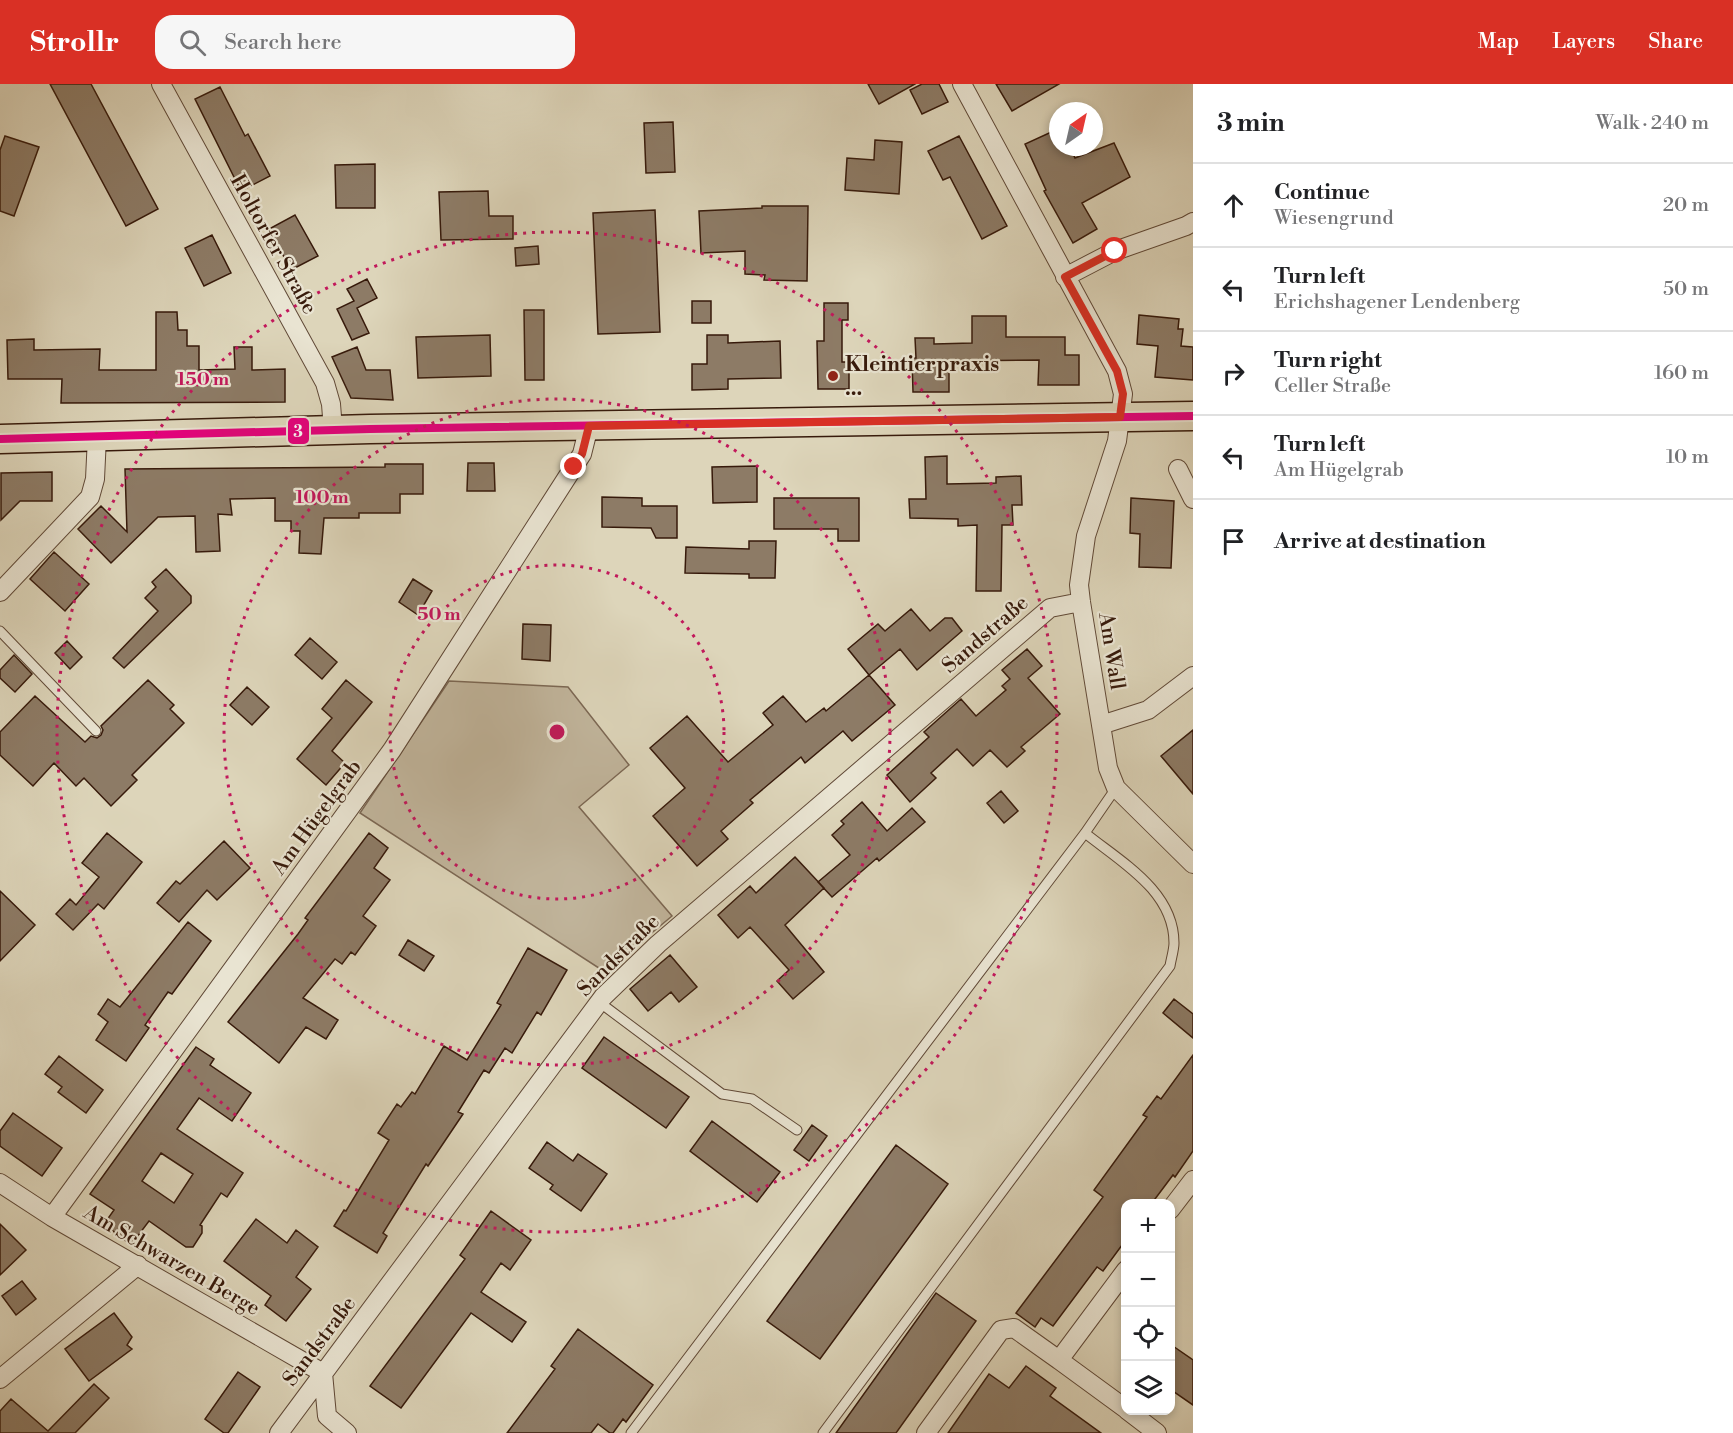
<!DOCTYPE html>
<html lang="en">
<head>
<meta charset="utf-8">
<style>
  :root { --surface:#fff; --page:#f6f6f6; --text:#202124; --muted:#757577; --line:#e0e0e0; --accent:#d93025 }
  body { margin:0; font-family:"Libre Bodoni",serif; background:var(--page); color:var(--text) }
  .controls { position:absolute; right:18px; bottom:18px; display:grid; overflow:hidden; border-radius:12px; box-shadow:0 3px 9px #0003 }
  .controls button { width:54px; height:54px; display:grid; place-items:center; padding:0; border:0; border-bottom:2px solid var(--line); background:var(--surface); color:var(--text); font:30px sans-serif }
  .compass { position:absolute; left:1049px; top:18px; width:54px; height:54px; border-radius:50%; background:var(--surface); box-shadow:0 3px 9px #0003; rotate:34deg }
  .stop { position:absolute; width:18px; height:18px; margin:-14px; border:4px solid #d93025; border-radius:50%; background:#fff }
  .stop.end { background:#d93025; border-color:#fff; box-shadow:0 2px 6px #0008 }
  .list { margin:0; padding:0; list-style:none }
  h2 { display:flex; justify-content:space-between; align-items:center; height:78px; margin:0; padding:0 24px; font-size:26px }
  h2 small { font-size:20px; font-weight:400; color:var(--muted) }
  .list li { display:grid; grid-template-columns:39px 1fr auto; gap:18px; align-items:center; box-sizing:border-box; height:84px; padding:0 24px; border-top:2px solid var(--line) }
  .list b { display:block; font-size:22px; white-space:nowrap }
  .list p { margin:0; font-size:20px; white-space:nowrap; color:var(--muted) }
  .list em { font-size:20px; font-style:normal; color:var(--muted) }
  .icon { flex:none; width:33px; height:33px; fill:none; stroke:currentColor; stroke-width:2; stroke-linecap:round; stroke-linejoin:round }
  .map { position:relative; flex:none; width:1193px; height:1349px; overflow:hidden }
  header { display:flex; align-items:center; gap:36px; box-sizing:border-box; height:84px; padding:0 30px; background:var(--accent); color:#fff }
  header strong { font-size:28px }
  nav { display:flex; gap:33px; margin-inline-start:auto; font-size:21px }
  .search { width:420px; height:54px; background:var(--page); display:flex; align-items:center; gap:15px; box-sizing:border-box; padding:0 21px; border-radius:18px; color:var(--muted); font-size:22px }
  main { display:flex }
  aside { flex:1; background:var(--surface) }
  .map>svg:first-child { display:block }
  .green { fill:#c1b59c; stroke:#7c6854; stroke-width:1.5 }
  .building { fill:#8d7b66; stroke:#371a0b; stroke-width:1.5; fill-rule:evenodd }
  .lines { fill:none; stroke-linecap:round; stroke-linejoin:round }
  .lane-casing { stroke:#604937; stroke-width:11 }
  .street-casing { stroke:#604937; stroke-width:20 }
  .primary-casing { stroke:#371a0b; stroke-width:31 }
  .lane { stroke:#e9e4d2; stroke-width:9 }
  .street { stroke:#e9e4d2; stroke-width:18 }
  .primary { stroke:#ddd5ba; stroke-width:28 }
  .bus-1-casing { stroke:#e9e4d2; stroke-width:12 }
  .bus-1 { stroke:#e5007d; stroke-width:8 }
  .route { stroke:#d93025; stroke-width:8 }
  .ring { fill:none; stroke:#c2185b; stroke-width:3; stroke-dasharray:3 6 }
  .poi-dot { fill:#8f2418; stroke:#e9e4d2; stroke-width:2 }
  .labels { text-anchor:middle; stroke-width:4.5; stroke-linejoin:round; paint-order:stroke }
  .street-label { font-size:21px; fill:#371a0b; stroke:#e9e4d2 }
  .poi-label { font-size:21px; font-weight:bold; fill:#371a0b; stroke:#e9e4d2; text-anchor:start }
  .centre { fill:#c2185b; stroke:#e9e4d2; stroke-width:3 }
  .ring-label { font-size:18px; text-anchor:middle; font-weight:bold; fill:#c2185b; stroke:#e9e4d2; stroke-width:4.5; stroke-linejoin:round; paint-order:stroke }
  .line-badge { stroke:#e9e4d2; stroke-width:2 }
  .badge-label { font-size:16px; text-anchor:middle; font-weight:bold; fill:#fff }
</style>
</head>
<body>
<header>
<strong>Strollr</strong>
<div class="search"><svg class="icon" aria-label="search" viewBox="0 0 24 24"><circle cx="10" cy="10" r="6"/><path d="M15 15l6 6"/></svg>Search here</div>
<nav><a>Map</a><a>Layers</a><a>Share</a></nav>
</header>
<main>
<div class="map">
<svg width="1193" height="1349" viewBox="0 0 1193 1349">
  <rect width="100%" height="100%" fill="#ddd5ba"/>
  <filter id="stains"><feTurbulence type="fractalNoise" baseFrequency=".00333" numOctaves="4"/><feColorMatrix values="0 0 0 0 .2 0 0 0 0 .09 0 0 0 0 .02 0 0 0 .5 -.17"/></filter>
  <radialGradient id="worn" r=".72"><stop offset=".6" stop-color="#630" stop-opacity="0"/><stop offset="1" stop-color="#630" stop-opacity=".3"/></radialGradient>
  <!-- green -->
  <path class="green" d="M449,597L568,603L629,681L579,723L672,832L605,888L360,729Z"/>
  <!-- building -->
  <path class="building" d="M50,0H91L158,125L126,142Z
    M868,0H915L879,20Z
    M922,0H939L948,18L922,30L910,6Z
    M996,0H1059L1012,27Z
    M220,3L245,52L248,50L270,92L241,107L195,15Z
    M673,38L675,88L646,89L644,39Z
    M1058,45V63H1070L1075,74L1114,59L1130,93L1082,119L1097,145L1073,159L1044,107L1046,106L1025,60Z
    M5,52L39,63L14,132L0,127V66Z
    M959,52L1007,142L982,155L950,93L943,96L928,67Z
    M875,56L902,58L899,110L845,106L847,74L874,76Z
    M375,80V124H336L335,81Z
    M488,107L489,132H513V155L441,156L439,108Z
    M762,122H808L807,197L764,196L765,191L745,190V167L701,169L699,127L762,124Z
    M655,126L660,248L598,250L593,129Z
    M295,131L318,172L291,186L269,145Z
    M212,151L231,189L204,202L185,164Z
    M538,162L539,180L516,182L515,164Z
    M367,195L377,214L357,224L369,249L352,256L337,225L354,217L347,205Z
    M692,217H711V239H692Z
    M824,219H848V236H842V278H849V305H818L817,257H824Z
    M524,226H544V296H525Z
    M156,228H177L178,246H187V262H199V286L235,285L234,263H252V286L285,285V318L61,319L62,295H8L7,256L34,255V266L100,265L99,286H156Z
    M1139,231L1179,235L1178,245H1183L1181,262L1193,263V296L1155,293L1158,262L1137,260Z
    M972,232H1006V253H1065V271H1079V301H1038L1039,276L949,277V308H913L912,274H916L915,254H934V260L972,259Z
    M490,251L491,292L418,294L416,253Z
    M707,251H728V259L780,257L781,294L728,295V305L692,306V280H707Z
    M357,263L366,286H390L393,316L351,314L332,273Z
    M947,372V400L996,399V393L1021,392L1022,421H1012L1013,441H1002L1001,507H976L977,441L958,442V435L910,434L909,415H926L925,373Z
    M468,379H494L495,407H467Z
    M385,380H423V410H400V429H359V434H324L321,470L299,469L300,447H291V437H275V414L230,415L232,431L218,430L220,467L196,468L195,432L158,433L111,479L78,445L101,422L127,448L125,385L385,383Z
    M757,382V418L713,419L712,383Z
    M52,388V417H20L1,436V389Z
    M602,413L642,414V422H677V454H656L651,444L602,443Z
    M774,414H859V457H838V445H774Z
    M1131,414L1174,417L1171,484L1139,483L1140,450L1130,449Z
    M749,457H776L775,494H749V490L685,489L686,463L749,465Z
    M54,468L89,500L65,527L30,495Z
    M166,485L191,512V519L124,584L113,574L158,527L145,514L156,503L152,498Z
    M413,495L432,507L418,531L399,518Z
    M911,525L930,547L945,534H952L962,547L917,586L900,565L869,591L895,621L852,657L843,647L805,679L801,673L750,716L753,719L721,747L728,755L697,782L653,732L685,704L650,664L687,632L728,678L773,641L763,629L783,612L806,638L824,624L826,627L869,591L848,565L878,540L885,547Z
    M523,540L551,541L550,577L522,575Z
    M310,554L337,578L322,595L295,571Z
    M67,557L82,573L70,585L55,569Z
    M1027,565L1042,582L1028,594L1060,630L1021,663L1025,667L1007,683L990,666L973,682L957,665L931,689L936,694L910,718L887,691L929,653L924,648L961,615L976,632L1006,606L1002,602L1010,595L1002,586Z
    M14,571L32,590L15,608L0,594V586Z
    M148,596L174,621L170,625L184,639L132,691L137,696L111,722L84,694L76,702L54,679L33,702L0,671V648L35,612L85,658L91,652L97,654L101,651L103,646L101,642Z
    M346,596L372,618L332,667L345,679L326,701L297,675L332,634L322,625Z
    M247,603L269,623L252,641L230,621Z
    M1193,646V710L1161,672Z
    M1001,707L1018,727L1004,739L987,719Z
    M862,718L887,747L912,724L925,738L879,777L877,774L832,813L818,798L850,771L832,751L844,740L841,737Z
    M107,749L142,778L104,825L98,820L73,846L56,830L70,815L76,821L99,793L82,779Z
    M369,749L388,764L374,784L390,796L363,832L376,842L355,871L351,868L342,880L335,875L303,914L338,936L326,955L306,943L279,979L228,938L298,850L308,836L305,834Z
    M224,757L250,784L217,816L207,806L179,838L157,819L176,797L180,800Z
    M795,773L824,804L785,841L824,888L793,915L777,897L789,886L750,843L738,854L718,831L750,802L756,809Z
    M0,807L35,841L0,877Z
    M188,838L211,857L172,910L168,908L145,941L149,944L126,977L96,956L108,938L98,930L108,915L120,923Z
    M408,856L434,872L424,887L399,871Z
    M528,864L567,886L541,931L537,928L512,969L505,964L489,989L484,986L458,1028L463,1030L428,1082L426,1080L383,1149L387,1152L377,1169L334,1142L344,1126L346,1127L389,1056L378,1049L397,1020L401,1023L412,1008L415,1010L444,962L467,976L501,921L497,919Z
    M670,871L697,903L679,918L671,908L648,927L630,905Z
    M1174,915L1193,930V954L1163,929Z
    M604,953L689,1013L666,1044L582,984Z
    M196,963L214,975L210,981L251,1009L232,1037L199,1014L177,1045L243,1089L227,1113L221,1109L200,1141L202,1142V1149L193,1163H186L149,1137L131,1161L104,1140L114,1126L90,1110ZM161,1069L193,1090L174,1119L142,1097Z
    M1193,971V1067L1175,1093L1173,1091L1152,1119H1125V1157L1103,1187L1097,1183L1053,1242L1041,1234L1035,1243L1016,1229L1103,1113L1094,1106L1147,1033L1143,1031L1157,1012L1161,1015Z
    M59,972L103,1006L86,1029L58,1008L62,1003L45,990Z
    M13,1029L62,1064L42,1092L0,1062V1047Z
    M712,1037L780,1088L757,1118L690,1067Z
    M812,1041L827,1052L809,1077L794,1066Z
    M547,1058L573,1077L578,1070L607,1090L581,1127L550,1105L553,1101L529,1084Z
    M896,1061L948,1100L820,1275L767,1237Z
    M491,1127L531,1156L510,1186L501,1179L481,1208L526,1238L512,1258L471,1229L401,1324L370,1302L465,1175L460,1171Z
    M256,1135L287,1159L296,1146L318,1163L296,1193L311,1205L286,1237L265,1221L271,1212L224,1177Z
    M0,1140L26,1166L0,1191Z
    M22,1197L36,1215L16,1231L2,1212Z
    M936,1209L976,1237L896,1349H836Z
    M114,1229L132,1253L127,1261L132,1265L89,1297L65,1265Z
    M578,1245L653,1301L626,1338L623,1335L613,1349H610L598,1340L591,1349H507L555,1285L551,1282Z
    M1170,1260L1193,1276V1321L1170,1305Z
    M1026,1282L1056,1304L1050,1312L1101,1349H948L989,1290L1009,1304Z
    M238,1288L260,1303L228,1349H224L205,1335Z
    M94,1300L109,1314L75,1349H0V1327L11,1315L48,1347Z"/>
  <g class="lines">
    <!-- lane casing -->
    <g class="lane-casing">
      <path id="lane" d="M0,547L96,647
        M599,918L722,1010L752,1015L797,1046
        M631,1349L1085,749L1116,704
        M823,1349L1170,882C1171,875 1174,866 1174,859C1174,807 1121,778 1085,749"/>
    </g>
    <!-- street casing -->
    <g class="street-casing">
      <path id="street" d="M161,0L325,299L331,320L333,346
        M962,0L1117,287L1123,310L1117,357L1086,452L1079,501L1081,518L1108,684L1116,704L1193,780
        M1065,193L1115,167L1186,142L1193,138
        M1178,385L1193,415
        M0,508L90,413L95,395L97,353
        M1101,641L1148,626L1193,592
        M0,1099L52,1133L323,1289
        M1170,1126L1193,1096
        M52,1133L392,666L582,370L589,342
        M1126,1186L1059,1276L1126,1325
        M323,1289L327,1332L347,1349
        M0,1295L138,1181
        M1127,1326L1157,1349
        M279,1349L603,913L658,860L1050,524L1081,518
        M926,1349L1001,1246L1014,1244L1059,1276"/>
    </g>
    <!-- primary casing -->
    <g class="primary-casing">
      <path id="primary" d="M0,355L370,345L1193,332"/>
    </g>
    <!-- lane -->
    <use href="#lane" class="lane"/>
    <!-- street -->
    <use href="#street" class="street"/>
    <!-- primary -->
    <use href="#primary" class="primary"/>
    <!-- bus-1 casing -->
    <g class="bus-1-casing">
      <path id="bus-1" d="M0,355L370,345L1193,332"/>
    </g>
    <!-- bus-1 -->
    <use href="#bus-1" class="bus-1"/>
  </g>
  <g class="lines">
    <!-- route -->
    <path class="route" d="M574,383L582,370L589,342L1120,333L1123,310L1117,287L1065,193L1115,167"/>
  </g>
  <!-- distance rings -->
  <g class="ring">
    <circle cx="557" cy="648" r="167"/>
    <circle cx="557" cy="648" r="333"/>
    <circle cx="557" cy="648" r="500"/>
  </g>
  <!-- markers -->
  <circle class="poi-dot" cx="833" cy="292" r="6"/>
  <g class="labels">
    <!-- street labels -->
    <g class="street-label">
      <text transform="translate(274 160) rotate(61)" y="7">Holtorfer Straße</text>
      <text transform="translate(985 550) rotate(-41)" y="7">Sandstraße</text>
      <text transform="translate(1112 567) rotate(81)" y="7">Am Wall</text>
      <text transform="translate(316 733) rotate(-54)" y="7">Am Hügelgrab</text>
      <text transform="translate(618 871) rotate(-45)" y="7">Sandstraße</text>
      <text transform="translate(172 1176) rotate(30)" y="7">Am Schwarzen Berge</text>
      <text transform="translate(319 1257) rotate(-53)" y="7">Sandstraße</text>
    </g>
    <!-- poi labels -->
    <g class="poi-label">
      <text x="845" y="287">Kleintierpraxis<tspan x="845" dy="24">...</tspan></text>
    </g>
  </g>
  <circle cx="557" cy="648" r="9" class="centre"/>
  <g class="ring-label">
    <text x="203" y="301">150 m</text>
    <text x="322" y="419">100 m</text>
    <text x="439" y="536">50 m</text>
  </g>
  <rect class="line-badge" x="287" y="333" width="23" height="28" rx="6" fill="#e5007d"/>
  <g class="badge-label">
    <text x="298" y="353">3</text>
  </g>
  <rect width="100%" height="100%" filter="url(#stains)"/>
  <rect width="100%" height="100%" fill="url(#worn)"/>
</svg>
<div class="controls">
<button>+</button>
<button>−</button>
<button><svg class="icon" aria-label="locate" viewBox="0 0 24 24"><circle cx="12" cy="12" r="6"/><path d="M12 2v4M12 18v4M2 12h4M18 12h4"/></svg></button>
<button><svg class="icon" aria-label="layers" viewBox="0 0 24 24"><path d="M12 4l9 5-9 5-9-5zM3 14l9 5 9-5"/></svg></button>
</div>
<svg class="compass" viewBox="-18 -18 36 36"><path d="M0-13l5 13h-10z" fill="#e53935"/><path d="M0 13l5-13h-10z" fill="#757577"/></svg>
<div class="stop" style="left:1115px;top:167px"></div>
<div class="stop end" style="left:574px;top:383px"></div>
</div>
<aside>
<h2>3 min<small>Walk · 240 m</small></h2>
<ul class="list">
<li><svg class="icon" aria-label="ahead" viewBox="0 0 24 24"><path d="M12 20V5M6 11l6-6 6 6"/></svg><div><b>Continue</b><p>Wiesengrund</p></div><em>20 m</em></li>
<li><svg class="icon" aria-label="left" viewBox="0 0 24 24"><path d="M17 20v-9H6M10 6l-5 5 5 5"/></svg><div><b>Turn left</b><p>Erichshagener Lendenberg</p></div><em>50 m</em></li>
<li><svg class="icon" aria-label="right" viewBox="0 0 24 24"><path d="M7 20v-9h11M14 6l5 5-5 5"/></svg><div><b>Turn right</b><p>Celler Straße</p></div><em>160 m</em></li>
<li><svg class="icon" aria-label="left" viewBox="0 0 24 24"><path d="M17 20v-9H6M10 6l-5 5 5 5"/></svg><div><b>Turn left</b><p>Am Hügelgrab</p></div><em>10 m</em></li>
<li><svg class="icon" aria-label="arrive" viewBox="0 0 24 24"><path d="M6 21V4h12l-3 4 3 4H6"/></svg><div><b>Arrive at destination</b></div></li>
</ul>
</aside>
</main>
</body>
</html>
